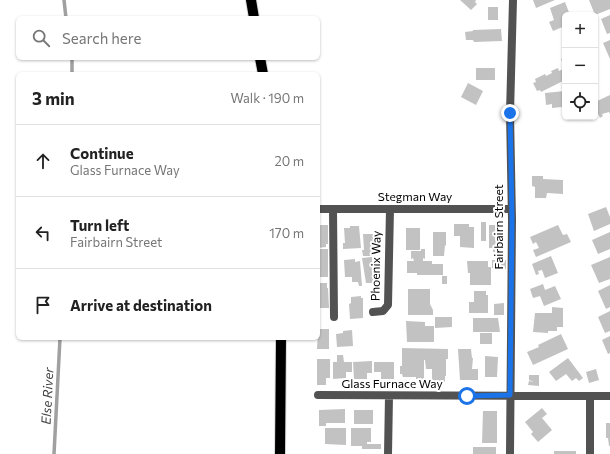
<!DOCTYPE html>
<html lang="en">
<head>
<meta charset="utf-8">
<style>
  :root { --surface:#fff; --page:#f2f2f2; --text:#222; --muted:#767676; --line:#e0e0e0 }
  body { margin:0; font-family:Commissioner,sans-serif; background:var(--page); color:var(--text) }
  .controls { position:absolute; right:12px; top:12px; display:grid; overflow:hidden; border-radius:6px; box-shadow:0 1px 3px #0004 }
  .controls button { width:36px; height:36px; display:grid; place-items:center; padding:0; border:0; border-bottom:1px solid var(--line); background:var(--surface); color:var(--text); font:20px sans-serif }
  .stop { position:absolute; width:12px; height:12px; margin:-9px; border:3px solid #1a73e8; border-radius:50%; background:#fff }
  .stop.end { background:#1a73e8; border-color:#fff; box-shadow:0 1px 4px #0008 }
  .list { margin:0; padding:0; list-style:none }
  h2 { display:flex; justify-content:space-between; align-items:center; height:52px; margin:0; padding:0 16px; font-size:17px }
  h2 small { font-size:13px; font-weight:400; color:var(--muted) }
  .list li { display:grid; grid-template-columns:26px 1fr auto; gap:12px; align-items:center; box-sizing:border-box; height:72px; padding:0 16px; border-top:1px solid var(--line) }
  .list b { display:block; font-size:15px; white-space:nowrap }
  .list p { margin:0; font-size:13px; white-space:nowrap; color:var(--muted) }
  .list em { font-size:13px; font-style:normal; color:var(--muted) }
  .icon { flex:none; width:22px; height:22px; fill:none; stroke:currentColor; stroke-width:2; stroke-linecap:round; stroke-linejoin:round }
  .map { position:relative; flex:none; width:610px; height:454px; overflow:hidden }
  .search { position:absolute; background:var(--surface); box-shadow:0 1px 3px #0004; left:16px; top:16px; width:304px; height:44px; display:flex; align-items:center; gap:10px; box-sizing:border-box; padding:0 14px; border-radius:6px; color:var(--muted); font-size:15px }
  .panel { position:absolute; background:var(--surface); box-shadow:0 1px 3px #0004; left:16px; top:72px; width:304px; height:268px; border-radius:6px }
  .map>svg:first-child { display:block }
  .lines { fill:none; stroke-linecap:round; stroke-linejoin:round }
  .stream { stroke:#a0a0a0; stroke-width:3.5 }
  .building { fill:#c2c2c2 }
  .primary-casing { stroke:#dbdbdb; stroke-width:12 }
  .minor { stroke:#525252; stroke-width:8 }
  .primary { stroke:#000; stroke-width:10 }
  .route { stroke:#1a73e8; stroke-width:5 }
  .labels { text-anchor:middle; stroke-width:4; stroke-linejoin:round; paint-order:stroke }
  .street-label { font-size:12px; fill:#000; stroke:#fff }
  .water-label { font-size:13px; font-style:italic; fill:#414141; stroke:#fff }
</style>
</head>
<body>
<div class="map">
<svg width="610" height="454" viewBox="0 0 610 454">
  <rect width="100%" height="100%" fill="#fff"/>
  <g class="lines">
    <!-- stream -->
    <path class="stream" d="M64,0L66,18
      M72,58V74
      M54,454L60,338"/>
  </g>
  <!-- building -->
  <path class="building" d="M460,0H476L475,2L477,4L471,10Z
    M533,0H555L536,8Z
    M589,0H610V9L595,15Z
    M565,2L570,15H565V26L553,31L549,22L554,20L550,8Z
    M488,7H498V20H488Z
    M610,15V33L607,34L601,19Z
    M501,29L502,41L474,42L473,40H466L465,32L473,31V30Z
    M610,40V59L603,43Z
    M565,57V80L541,92L540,90L537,91L533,83L536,82L535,79L545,74L546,76L552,73L551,71L558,68L559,71L565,68L561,59Z
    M476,68H495V80H476Z
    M468,83L483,91L476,105L461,97Z
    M565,91V116H562V107L552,108V104L546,105L545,93Z
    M610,95V114L609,112L602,114L603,116L600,118L598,114L597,115L595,111V102Z
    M532,176H543V179L563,180V194L547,193L546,198H535V187L532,186Z
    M606,207L610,217V224L594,231L588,214Z
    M481,222H486V241H481Z
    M454,224H469V227H474V248L460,247V236H454Z
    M318,225H328V244H326V247L318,248Z
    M489,225H498V232H503V252H493V248H489Z
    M558,225L563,235L567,234L571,242L536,257L533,250L539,248L536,242L533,244L530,237Z
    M350,226H359L361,248L343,249V243H345L344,228H350Z
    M406,228H420V250H406Z
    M433,232H446V246L445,245L444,256H433Z
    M610,232V249L598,254L592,240Z
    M363,234H374V236H378L379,251L372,252V256H363L362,250H364Z
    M319,249H328V277H318Z
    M421,249H425V259L423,258V261H432V264H443V275H417V273H407V261H414L413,258L411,259V251H421Z
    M551,256L558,273L545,278L542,270L538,271L539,274L536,275L532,264Z
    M372,257V261H379L380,278H373V283H366L362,258Z
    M610,257V279L599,283L591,265Z
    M355,259V262L360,261L362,286H359L358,282H352V277H345L344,260Z
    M492,260H506V269L492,268Z
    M467,261H488V267H491V285H470V273H468Z
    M442,276H447V284H442Z
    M318,283H327V288H328L329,308H318Z
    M543,284L545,290L555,286L561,299L544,306L540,296L533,298L530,289Z
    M610,285V307L606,309L598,291Z
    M408,289H430V304L433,310V315H408Z
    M474,291H486V295H488V313H469V302H474Z
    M361,296V298H363V318L350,319L349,304L351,303V297Z
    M504,303V315H494V304Z
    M552,307L563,308V327H557V331H548V333L533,332L535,313H552Z
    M610,311V331L605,333L598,317Z
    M435,317H452V327L435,328Z
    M473,318H498L500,332H473Z
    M406,321L425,322V326H434V342H407Z
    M318,329H329V349H317Z
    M352,330L353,346L337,347L336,334L343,333V331Z
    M480,333H492V344H480Z
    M561,334L568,349L533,365L527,352L539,347L538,345Z
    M610,336V353L608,354L602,340Z
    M402,348L448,349V359H446V376H445V382H432V369H426L425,360H418H424V379H416V377H403L402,374H400V366H402Z
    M458,349H471L472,358H473L472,369H478V380H460Z
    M337,355H343L344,362H352V372H346V378L333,379V362H337Z
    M485,356L498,357L497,377H485Z
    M568,358L583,378L579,381L576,378L572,381L566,374L556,381L549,372Z
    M317,359H330V378H326V385H317Z
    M372,361V373H367V379H354L353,362Z
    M374,362H394V379H381V372H374Z
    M596,369L599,380L589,383L586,372Z
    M529,375H539V386L528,385L529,381L534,382L529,380Z
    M542,408L547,414L542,418L552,430L538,442L531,434L533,432L525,422Z
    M345,409V423H326V426H319V410Z
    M354,410H373V424H354Z
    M483,411H497V443H482Z
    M606,423H610V446H609L608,438H606Z
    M325,428H346V445L325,444Z
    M351,428H371V442H367V444H381V449H362V446H351Z
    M473,447H496V454H473Z
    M554,451H576V454H554Z"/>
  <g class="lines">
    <!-- primary casing -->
    <g class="primary-casing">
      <path id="primary" d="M251,0L254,18
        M260,58L263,74
        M280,454L281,338"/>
    </g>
    <!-- minor -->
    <path class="minor" d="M319,209H511
      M333,209L334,317
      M373,312L383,311L388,305L390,209
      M318,395L610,396
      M388,454L389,396
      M510,454L512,220L510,113L513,0
      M590,454V396"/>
    <!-- primary -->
    <use href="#primary" class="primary"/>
  </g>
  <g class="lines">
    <!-- route -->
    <path class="route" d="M467,396L510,395L512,220L510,113"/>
  </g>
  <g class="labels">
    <!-- street labels -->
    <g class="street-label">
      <text x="415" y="201">Stegman Way</text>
      <text transform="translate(499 227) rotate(-90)" y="4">Fairbairn Street</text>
      <text transform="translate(376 266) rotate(-89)" y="4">Phoenix Way</text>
      <text x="392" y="388">Glass Furnace Way</text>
    </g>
    <!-- water labels -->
    <g class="water-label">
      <text transform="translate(47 396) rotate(-87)" y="5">Else River</text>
    </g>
  </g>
</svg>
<div class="controls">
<button>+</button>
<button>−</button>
<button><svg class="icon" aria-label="locate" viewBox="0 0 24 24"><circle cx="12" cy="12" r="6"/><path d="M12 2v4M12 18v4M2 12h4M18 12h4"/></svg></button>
</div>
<div class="stop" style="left:467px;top:396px"></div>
<div class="stop end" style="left:510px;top:113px"></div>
<div class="search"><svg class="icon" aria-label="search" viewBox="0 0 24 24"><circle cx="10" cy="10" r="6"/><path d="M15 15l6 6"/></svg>Search here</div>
<section class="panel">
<h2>3 min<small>Walk · 190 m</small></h2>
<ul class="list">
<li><svg class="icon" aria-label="ahead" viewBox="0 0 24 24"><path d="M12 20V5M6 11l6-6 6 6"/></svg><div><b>Continue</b><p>Glass Furnace Way</p></div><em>20 m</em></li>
<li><svg class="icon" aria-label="left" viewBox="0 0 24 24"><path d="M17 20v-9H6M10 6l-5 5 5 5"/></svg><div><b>Turn left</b><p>Fairbairn Street</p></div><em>170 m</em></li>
<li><svg class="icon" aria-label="arrive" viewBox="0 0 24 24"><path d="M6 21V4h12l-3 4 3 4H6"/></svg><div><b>Arrive at destination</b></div></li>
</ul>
</section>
</div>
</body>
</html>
